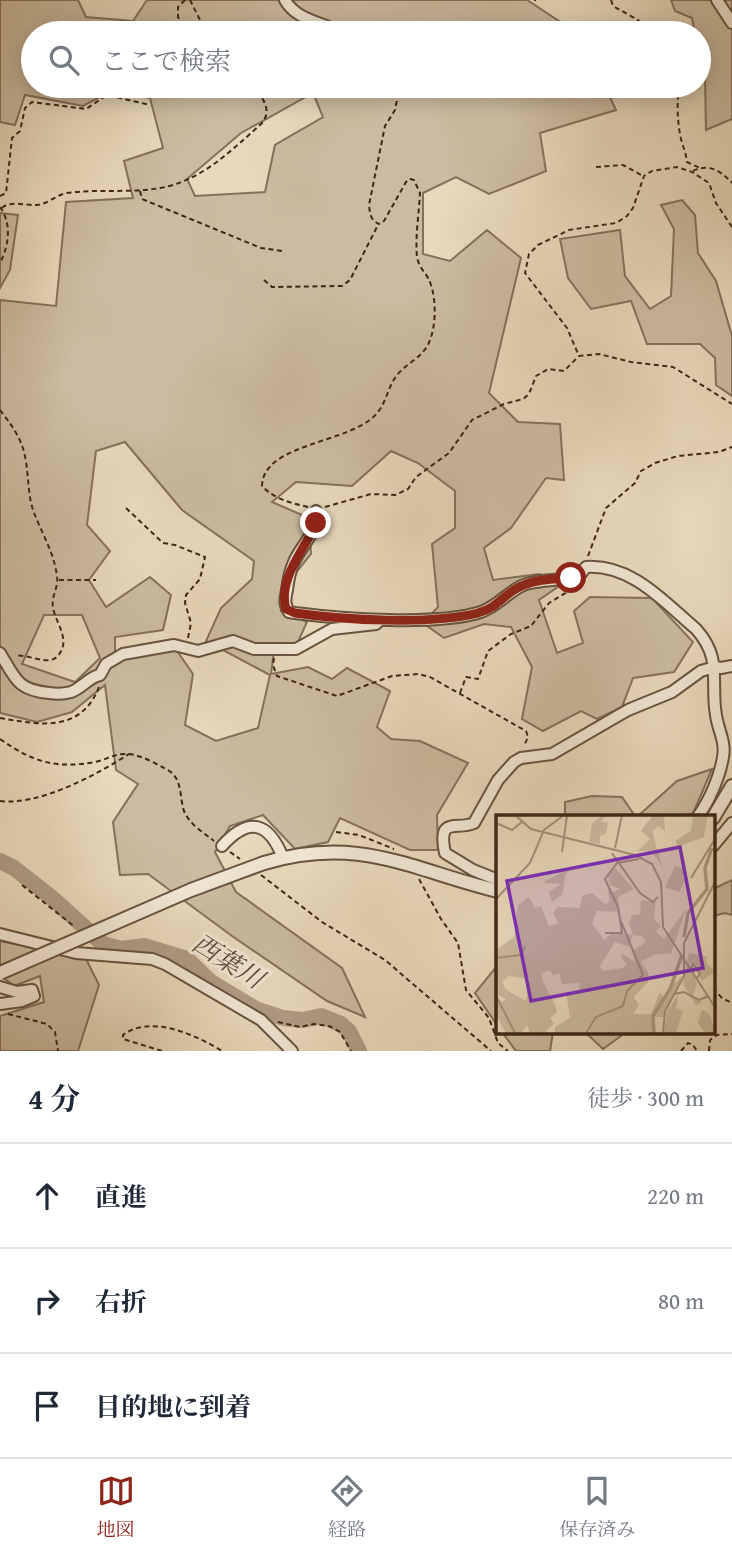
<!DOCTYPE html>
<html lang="ja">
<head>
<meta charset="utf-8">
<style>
  :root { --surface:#fff; --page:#f2f2f3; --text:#1f2937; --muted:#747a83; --line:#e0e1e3; --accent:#8f2418 }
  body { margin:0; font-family:"Gentium Book Plus","Noto Serif JP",serif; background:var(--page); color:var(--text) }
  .stop { position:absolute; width:21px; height:21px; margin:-16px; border:5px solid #8f2418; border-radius:50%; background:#fff }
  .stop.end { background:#8f2418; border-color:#fff; box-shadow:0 2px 7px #0008 }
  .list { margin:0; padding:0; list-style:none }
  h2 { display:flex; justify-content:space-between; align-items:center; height:91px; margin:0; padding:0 28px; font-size:30px }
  h2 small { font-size:23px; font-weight:400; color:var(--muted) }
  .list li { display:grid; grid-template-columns:46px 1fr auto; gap:21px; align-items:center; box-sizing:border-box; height:105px; padding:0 28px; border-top:2px solid var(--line) }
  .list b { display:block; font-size:26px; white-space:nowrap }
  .list em { font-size:23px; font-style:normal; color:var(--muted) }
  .icon { flex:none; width:38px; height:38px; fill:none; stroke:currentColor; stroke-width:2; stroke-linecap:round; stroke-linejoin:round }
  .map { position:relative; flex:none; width:732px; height:1051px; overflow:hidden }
  .search { position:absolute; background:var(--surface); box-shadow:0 4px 18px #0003; left:21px; right:21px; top:21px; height:77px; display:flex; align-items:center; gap:18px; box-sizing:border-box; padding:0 24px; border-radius:38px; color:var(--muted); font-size:26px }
  .sheet { height:406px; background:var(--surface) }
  nav { display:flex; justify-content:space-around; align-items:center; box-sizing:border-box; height:98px; border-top:2px solid var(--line); background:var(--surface); font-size:19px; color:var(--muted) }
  nav a { display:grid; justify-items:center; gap:4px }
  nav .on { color:var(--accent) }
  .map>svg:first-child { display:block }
  .green { fill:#cbbba0; stroke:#84715c; stroke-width:2; fill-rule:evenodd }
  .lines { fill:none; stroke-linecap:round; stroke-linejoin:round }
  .river { stroke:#ae9c84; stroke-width:16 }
  .minor-casing { stroke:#685440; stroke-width:14 }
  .tertiary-casing { stroke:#685440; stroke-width:16 }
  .path { stroke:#3d2717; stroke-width:2; stroke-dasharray:5 3.5; stroke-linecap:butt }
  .minor { stroke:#f0e6d3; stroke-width:10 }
  .tertiary { stroke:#f0e6d3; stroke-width:12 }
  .tertiary-bridge-casing { stroke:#685440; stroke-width:16; stroke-linecap:butt }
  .tertiary-bridge { stroke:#f0e6d3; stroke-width:12 }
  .route { stroke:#8f2418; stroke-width:9 }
  .labels { text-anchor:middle; stroke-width:6; stroke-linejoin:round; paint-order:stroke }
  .water-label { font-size:26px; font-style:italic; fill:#5f4a38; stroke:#f0e6d3 }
  .inset-river { fill:none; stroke:#ae9c84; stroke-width:3.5 }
  .inset-road { fill:none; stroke:#a4927a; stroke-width:2 }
  .view { fill:#7b2cbf; fill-opacity:0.15; stroke:#7b2cbf; stroke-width:3.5 }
  .inset-edge { fill:none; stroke:#3d2717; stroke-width:3.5 }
</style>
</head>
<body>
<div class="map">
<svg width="732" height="1051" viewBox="0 0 732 1051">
  <rect width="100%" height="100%" fill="#e8d9bc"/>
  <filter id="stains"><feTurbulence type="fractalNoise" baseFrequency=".00286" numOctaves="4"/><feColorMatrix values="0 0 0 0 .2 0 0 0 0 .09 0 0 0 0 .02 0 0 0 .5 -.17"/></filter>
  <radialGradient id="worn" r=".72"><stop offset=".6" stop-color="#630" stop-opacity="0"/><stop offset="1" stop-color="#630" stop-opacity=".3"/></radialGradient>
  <!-- green -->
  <path class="green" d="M0,0H78L86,17L133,21L147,0H527L577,33H33V86H605L616,110L540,133L546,171L489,194L456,177L423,193V254L450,261L487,230L521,258L489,393L518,422L560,424L564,480L546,478L511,528L484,548L493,580L539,574L565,582L539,600L557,653L583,643L574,611L590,597L652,598L693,642L674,672L633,678L622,707L597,719L581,711L543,731L522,719L532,667L511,627L484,624L444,638L423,623L438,607L432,544L455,528V491L418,463L391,451L352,486L296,482L272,502L309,518L311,554L286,585L281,611L307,622L297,644L275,643L271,674L308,667L332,679L347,668L390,691L377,727L391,739L420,741L468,763L437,815L438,850H410L340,818L328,842L295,849L263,815L230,826L215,852L236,892L342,968L365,1017L327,1001L232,936L148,874L120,875L113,822L138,784L116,770L105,685L72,712L37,722L0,713V300L56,306L66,202L133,198L124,161L163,148L150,98L111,91L83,106L25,95L15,125L0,122ZM313,93L323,117L275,145L265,192L195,196L187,179L241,133ZM125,442L182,510L254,561L252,579L221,608L206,641L270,675L258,728L216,741L185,725L193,674L175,648L115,656V637L163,630L171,595L150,577L106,607L89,580L110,551L87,525L96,451ZM44,615H82L100,658L75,682L22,664Z
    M671,0H732V119L706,130L705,77L699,49V33H695L692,18L675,11Z
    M682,200L695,215L698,253L716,281L732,336V396L716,385L715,358L700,344H647L631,301L591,309L568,278L560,239L620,230L625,276L650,309L671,296L674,229L661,205Z
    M0,213L18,215L10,270L0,288Z
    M712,769L692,816H638L677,781Z
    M592,796L622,797L635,816H565V802Z
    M732,880V915L725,913L713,916V889Z
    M0,941L86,959L99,985L78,1051H0V1016L44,1002L40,976L14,986L0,975Z
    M497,966V1025L475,993Z
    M502,1032H553L550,1051H516Z
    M585,1032H622L621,1036L603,1049Z"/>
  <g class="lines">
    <!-- river -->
    <path class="river" d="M0,861L14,868L51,897L103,944L121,949L144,946L187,959L211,982L256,1009L283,1018L303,1020L321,1016L341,1024L349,1031L359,1051"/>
    <!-- minor casing -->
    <g class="minor-casing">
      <path id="minor" d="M285,0C294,17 315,21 331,28
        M717,0L732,23
        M316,511C319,532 301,545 294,562C290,571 288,581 287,590C285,599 284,604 289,612L295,613C342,619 437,626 481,612C500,605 509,590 526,584C544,579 562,581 579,576L586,567C632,564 664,602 696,629C723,659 710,681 716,715C718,730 726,742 723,757C720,776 709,802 698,816
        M0,653C15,678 17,690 49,693C56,694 64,694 71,692C82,688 89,677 100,675L106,664L123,654L174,645L198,651L233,641L254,649H296L332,629L376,624L378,622
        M222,846C249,816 269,822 283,858
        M713,846L732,823
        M498,880L473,870L445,853C437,815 457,831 474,823L498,780L514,762L521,758L552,754L628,710L672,692L701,671L715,667L721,668L732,666
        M0,934L76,953L152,959L165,964L261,1020L292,1051
        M0,987L17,992L32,990L34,996L22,1001L0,1004"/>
    </g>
    <!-- tertiary casing -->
    <g class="tertiary-casing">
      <path id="tertiary" d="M713,818L732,786
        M264,863C359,835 409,869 498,891"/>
    </g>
    <!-- path -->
    <path class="path" d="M185,0L178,7V17L186,33
      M190,0L200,20L222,33
      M534,0H536
      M611,0L613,6L638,20L650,33
      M679,86C677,104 677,121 681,139C683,147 686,153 687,162L700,168
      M596,167L623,165L643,176
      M693,171C709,163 721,171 732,183
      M140,191L142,199L261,248L282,251
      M0,196L6,193L12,138L20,131L25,108L32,102L86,109L107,95L150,105
      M0,207C12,224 9,245 0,263
      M2,208C10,200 26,206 37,205C48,204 56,195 67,193C102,188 139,195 173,185C208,174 233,149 260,125C274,112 263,95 250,86
      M732,227L716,203L709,183L692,172L677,167L652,171L644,176L633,208L627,216L616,223L569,230L538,245L529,254L525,273L567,328L579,356L599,354L631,362L673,367L732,404
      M264,280L272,287L342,286L350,280L378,225
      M0,410C10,423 20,436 24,452C29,471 27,491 33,510C41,532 54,552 57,576C59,587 51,596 53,607C55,622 70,638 60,653C51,669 29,653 15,656
      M308,507C291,503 274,499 262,486C263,442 353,444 378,412C386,402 388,388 395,378C402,366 417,361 426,348C436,333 437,303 431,285C428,274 419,269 417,257C415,237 419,213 420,193L414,180L410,179L406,182L384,221L379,224C370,220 370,213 369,205L385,126L395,110L397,100L394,86
      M325,507L371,494L395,495L408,489L416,477L449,453L472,420L504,404L523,399L529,394L536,376L548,369L564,371L579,356
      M126,508L163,543L175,545L205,557L200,579L186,595L185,603L191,623L188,638
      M588,556L606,508L635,483L641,471L655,463L678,456L719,452L732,447
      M59,580H96
      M274,658L273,665L277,676L337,696L392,676L418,674L430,677L526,731L528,737L524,746
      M460,693L466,677L478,679L488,651L511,634L531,626L549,603L572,589
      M0,718C40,725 81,733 99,687
      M0,739C33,762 55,769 95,762C106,760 115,753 126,754C140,754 154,763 166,769C183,777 179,796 184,811C190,825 203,832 214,841
      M0,801C39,806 96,775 129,754
      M336,832L359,835L394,849
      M230,852L240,859
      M261,875L322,922L385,960L491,1051
      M419,879L441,919L458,943L466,990L489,1018L498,1043L508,1051
      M22,885L75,927
      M713,988L722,998L732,1003
      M8,1014L47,1024L55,1032L58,1051
      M278,1022L300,1027L314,1024L329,1026L340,1032L351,1051
      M162,1051L123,1039V1035C151,1014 196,1035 222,1051
      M681,1051L688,1043L693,1045L697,1051
      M709,1051L710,1040L717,1035L732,1034"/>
    <!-- minor -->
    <use href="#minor" class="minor"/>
    <!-- tertiary -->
    <use href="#tertiary" class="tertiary"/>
    <!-- tertiary-bridge casing -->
    <g class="tertiary-bridge-casing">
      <path id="tertiary-bridge" d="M0,973L191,890L264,863"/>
    </g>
    <!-- tertiary-bridge -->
    <use href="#tertiary-bridge" class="tertiary-bridge"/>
  </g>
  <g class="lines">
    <!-- route -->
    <path class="route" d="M316,523C306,548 277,579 286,609L295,613C344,620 431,625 478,613C496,608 500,599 514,590C530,579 552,579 571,578"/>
  </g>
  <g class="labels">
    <!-- water labels -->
    <g class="water-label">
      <text transform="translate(228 961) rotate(32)" y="9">西葉川</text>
    </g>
  </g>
  <!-- overview -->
  <g transform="translate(496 815)">
    <rect width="219" height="219" fill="#e8d9bc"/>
    <path d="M106,0H111L104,7H112L110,19L104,21V29L93,27L96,9ZM157,0H168L169,16L162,11L156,16L166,51L155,36H142L154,24L145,16ZM197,0H212L208,22L181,32L180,25L195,16ZM78,51L69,60L67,79L56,87L53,77L65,69L46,68ZM179,51L188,54L186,62H191L183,77L169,72ZM118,52L138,74L122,82L124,97L101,96L96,108L108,125L116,118L137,120L133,108L136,100L144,99L145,85L160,87L158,104L165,111L160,117L168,124L190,94L175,139H159L144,147L152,157V167L138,182L143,190L137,199H155L164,177L169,185L176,170L187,161L167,202H156V218H59V212L74,203L70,177H84L83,168L66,169L63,158L57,161L54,155L46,158V165L59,190L61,197L54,203L58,209L48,218H34L31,210L25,218H10L0,200V181L6,187L10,184L0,179V135L18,122L22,90L33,82L39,93L45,91L53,111L63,108L57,99L61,92L84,93L86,81L96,78L109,89L114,87L112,75L116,78L124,74L114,70L112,60ZM137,120L146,121L150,127L136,137L139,147L127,139L125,143L131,149L127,153L106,156L104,151L119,127L133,132ZM13,161L34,164L30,186L10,175L6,167ZM193,138L211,141L210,148L219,156L206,166L198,147L194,149L201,169L196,182L206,187L200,191L187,169ZM183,178L180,193L187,196L180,218H168L171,196ZM206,194L214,200L219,218H209L202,208Z" fill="#cbbba0" fill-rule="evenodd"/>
    <path class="inset-river" d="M188,122L192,98L211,74L209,53L216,33M158,218L157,201L174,174L186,140"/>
    <path class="inset-road" d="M19,0L35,14L139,40L156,49L165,67L167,112L219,192M0,8L16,15L27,6M119,33L126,0M66,37L71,0M116,38L144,78L157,87L162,82M195,63L219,24M0,84L34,48L48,15L68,0M109,118H126L122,92L109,64L121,48L143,44M0,143L25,140L29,131M194,157L197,149L204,159L200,164M178,179L188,177L203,185L213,181M0,181L19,218M90,218L100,202L127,191L131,176L147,160L124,104M167,218L169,196L188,161V128L219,67"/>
    <path class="view" d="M184,32L207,153L35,186L11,66Z"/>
    <rect width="219" height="219" class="inset-edge"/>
  </g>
  <rect width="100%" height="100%" filter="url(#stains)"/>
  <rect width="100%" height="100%" fill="url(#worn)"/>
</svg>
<div class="stop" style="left:571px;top:578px"></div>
<div class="stop end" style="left:316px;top:523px"></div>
<div class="search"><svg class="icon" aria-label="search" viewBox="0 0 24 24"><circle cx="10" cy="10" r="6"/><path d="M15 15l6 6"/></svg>ここで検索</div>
</div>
<section class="sheet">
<h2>4 分<small>徒歩 · 300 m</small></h2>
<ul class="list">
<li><svg class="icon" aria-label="ahead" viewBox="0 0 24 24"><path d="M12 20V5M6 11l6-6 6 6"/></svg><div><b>直進</b></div><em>220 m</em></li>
<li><svg class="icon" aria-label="right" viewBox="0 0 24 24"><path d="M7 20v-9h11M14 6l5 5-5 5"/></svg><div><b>右折</b></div><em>80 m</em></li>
<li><svg class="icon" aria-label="arrive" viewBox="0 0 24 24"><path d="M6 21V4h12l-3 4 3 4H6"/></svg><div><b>目的地に到着</b></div></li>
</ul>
</section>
<nav>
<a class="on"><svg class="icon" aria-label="map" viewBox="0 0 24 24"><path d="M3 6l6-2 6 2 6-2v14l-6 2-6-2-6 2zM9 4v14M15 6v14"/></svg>地図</a>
<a><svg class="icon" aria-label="directions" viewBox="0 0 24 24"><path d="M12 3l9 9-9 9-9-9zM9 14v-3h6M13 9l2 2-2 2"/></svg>経路</a>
<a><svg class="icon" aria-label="saved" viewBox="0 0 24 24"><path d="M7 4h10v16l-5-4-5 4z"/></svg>保存済み</a>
</nav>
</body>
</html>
